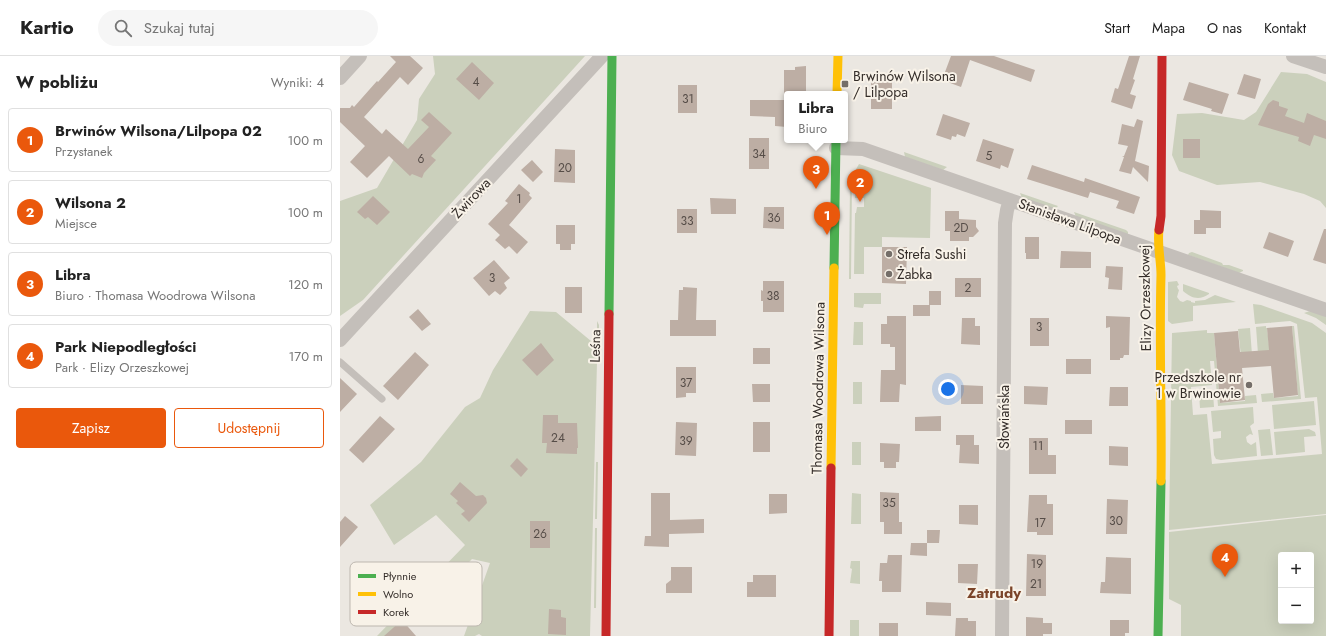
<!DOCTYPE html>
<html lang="pl">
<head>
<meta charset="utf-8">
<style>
  :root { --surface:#fff; --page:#f6f6f6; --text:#222; --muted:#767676; --line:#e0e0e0; --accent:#ea580c }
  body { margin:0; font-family:Jost,sans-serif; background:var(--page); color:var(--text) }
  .controls { position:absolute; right:12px; bottom:12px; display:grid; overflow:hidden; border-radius:4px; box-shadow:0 4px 16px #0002 }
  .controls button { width:36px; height:36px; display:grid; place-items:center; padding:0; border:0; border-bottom:1px solid var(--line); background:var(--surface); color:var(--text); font:20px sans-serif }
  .you { position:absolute; left:608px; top:333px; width:14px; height:14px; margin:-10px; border:3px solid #fff; border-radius:50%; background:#1a73e8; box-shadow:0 0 0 6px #1a73e833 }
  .badge { display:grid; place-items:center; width:26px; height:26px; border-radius:50%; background:var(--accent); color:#fff; font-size:13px; font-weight:700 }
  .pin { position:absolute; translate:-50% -33px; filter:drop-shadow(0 1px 2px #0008) }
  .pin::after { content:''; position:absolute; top:21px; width:14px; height:12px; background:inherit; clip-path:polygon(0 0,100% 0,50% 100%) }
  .popup { position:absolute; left:444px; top:35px; width:64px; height:52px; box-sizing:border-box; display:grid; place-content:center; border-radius:4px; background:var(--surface); filter:drop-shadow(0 1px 3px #0005); font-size:13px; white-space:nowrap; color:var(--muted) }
  .popup b { font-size:15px; color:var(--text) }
  .popup::after { content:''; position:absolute; left:50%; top:100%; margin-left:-8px; border:8px solid transparent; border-top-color:var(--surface) }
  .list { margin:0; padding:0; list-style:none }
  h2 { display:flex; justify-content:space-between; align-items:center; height:52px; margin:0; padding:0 16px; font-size:17px }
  h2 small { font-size:13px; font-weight:400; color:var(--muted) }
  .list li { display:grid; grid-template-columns:26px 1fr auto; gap:12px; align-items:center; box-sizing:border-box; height:64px; margin:0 8px 8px; padding:0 8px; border:1px solid var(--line); border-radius:4px }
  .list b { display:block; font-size:15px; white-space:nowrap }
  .list p { margin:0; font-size:13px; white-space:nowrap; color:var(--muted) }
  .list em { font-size:13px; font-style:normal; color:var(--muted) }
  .actions { display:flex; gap:8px; padding:12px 16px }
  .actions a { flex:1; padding:9px 0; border:1px solid var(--accent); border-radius:4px; text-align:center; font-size:14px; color:var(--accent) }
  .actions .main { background:var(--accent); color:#fff }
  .icon { flex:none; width:22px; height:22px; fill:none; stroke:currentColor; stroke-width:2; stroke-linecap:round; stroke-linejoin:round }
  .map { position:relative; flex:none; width:986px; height:580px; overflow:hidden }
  header { display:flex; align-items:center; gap:24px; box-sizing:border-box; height:56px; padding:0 20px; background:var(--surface); border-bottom:1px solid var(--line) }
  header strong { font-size:19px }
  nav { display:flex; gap:22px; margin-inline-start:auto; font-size:14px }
  .search { width:280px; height:36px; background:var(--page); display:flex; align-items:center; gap:10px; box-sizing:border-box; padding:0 14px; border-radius:22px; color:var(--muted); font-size:15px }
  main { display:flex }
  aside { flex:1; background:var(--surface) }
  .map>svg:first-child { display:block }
  .green { fill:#cbd0bc; fill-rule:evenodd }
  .building { fill:#bdaea4 }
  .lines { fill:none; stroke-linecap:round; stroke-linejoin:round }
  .lane { stroke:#c4bfba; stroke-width:7 }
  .street { stroke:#c4bfba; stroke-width:14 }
  .fast { stroke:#4caf50; stroke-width:9 }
  .slow { stroke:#ffc107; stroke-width:9 }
  .jam { stroke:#c62828; stroke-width:9 }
  .poi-dot { fill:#746e69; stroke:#f8f2e8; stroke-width:1.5 }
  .labels { text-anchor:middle; stroke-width:4; stroke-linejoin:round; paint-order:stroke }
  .number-label { font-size:12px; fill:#564d48 }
  .poi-label { font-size:14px; fill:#342d29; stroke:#f8f2e8; text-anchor:start }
  .street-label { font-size:14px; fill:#342d29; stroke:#f8f2e8 }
  .neighbourhood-label { font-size:15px; font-weight:bold; fill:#7b4429; stroke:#f8f2e8 }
  .key { fill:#f8f2e8; stroke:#bdb7af; stroke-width:1 }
  .key-label { font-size:11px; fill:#342d29 }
</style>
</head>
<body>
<header>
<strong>Kartio</strong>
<div class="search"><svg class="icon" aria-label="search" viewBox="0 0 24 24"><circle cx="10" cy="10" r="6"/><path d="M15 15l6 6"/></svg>Szukaj tutaj</div>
<nav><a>Start</a><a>Mapa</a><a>O nas</a><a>Kontakt</a></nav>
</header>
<main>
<aside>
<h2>W pobliżu<small>Wyniki: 4</small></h2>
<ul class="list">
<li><span class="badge">1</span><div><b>Brwinów Wilsona/Lilpopa 02</b><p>Przystanek</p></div><em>100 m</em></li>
<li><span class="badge">2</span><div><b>Wilsona 2</b><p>Miejsce</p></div><em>100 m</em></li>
<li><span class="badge">3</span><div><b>Libra</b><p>Biuro · Thomasa Woodrowa Wilsona</p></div><em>120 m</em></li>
<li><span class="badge">4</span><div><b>Park Niepodległości</b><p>Park · Elizy Orzeszkowej</p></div><em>170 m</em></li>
</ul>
<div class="actions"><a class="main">Zapisz</a><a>Udostępnij</a></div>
</aside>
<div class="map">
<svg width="986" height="580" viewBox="0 0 986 580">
  <rect width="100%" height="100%" fill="#ebe7e1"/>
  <!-- green -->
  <path class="green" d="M93,0H245L23,244L0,260V145L37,132L77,64L79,43L95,18Z
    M941,16L967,18L986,26V152L980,145L964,138L920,126L877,129L839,115L832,99L837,58L862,57L904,64L916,56Z
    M564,96L607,111L603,114L565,101Z
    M519,108L591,132L590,182L542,181V191H524V218H514L515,157H516L517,151H524V142H515V115Z
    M510,127H512L511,223H509Z
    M680,137L718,150L717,151L714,153L682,142Z
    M734,156L786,174L788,176V179L736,161Z
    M852,196L882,207L883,209H889L903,214V215L899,217L848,199L849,197Z
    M837,225L839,229L837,230L838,233L839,234L837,241L840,245L843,246L847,244L851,245V246L855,247V245L865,244L875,239L896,246L853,250V265L832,268L828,265V226Z
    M843,228L869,237V238C859,245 851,242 843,235Z
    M514,237H541V248H524L523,252L514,251Z
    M913,248L921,249L972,267L986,277V458L829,474L832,277L867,274V277H874L880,347L905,345V340L916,339L917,347L878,350L874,305H870L872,329L851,331L853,359L867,358L872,408L982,398L977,341L965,342L957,268L950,265L915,268Z
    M190,255L216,256L257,290V265L259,269V305L257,306L250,580H142L139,578L135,580H124L150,507L132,503L58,580H37L125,489L96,459L54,489L30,449L81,406L125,351L140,342L153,314Z
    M970,255L986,260V269L976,262L964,257Z
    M514,266H523V289H513Z
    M926,270V272H927L930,297L918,298L916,271Z
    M952,270H954L961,343L922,346L921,338L933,337L934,342L958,340Z
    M910,272L912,299L901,300L898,273Z
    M513,326H522V348H513Z
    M873,337L874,351L860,352L859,338Z
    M974,345L976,369L934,373L932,349Z
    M913,351L914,367L910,370L913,379L910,378L906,381L907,386L911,389L916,386L917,400L881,404L876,403L874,399L873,383L881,382V375L873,376L871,355Z
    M930,373L933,399L921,400L918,374Z
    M969,373L975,376L976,380L964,381L965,396L936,399L934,376Z
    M512,386H521V409H512Z
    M256,406H258L257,463H255Z
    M512,437L521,438V468H511Z
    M986,459V580H841V549L829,543V476ZM941,499H971V565H941Z
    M255,472H257L256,552H254Z
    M511,505H520V528L510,527L512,513L510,512Z
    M510,564H519V580H510Z"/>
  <!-- building -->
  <path class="building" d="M50,0H70L83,12L68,29L60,21L24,61L42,78L46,73L68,93L89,71L81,64L89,56L112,77L91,100L96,104L84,117L82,122L72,118L70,120L49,100L27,122L10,106L25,90L0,66V52H10L12,49L14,51L37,25L38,26L56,6Z
    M611,0H654L695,14L691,26L630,4L621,31L602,24Z
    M789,0H800L793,23L795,24L790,38L796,40L792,53L771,46L775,32L778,33Z
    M132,6L154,27L139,44L116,23Z
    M466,10V38H444V14H455V11Z
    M904,18L921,23L915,43L897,38Z
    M531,26H552V53H531Z
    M849,26L889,38L882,58L871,55L872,53L843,44Z
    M338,29H357V57H338Z
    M410,44H447V71L435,70V61L410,60Z
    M933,44L939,46V50L948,53L945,60L964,67L967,57L986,65V83L974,79L970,90L958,85L959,81L918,69L928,48Z
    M603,58L630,67L625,81L617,78L616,81L612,80L611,84L596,79Z
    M797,63L803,65L795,105L809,110L808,126L793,111L791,118L779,115L784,101L782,100H784L788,90L778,88L782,68L794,71Z
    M409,82H429V113H409Z
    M643,83L674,93L668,112L661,109L660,113L636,105Z
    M843,83H860V102H843Z
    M215,93L235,94V127L214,126Z
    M192,104L203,116L193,126L181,114Z
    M692,109L744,126L745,122L800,141L794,158L776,152L779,145L750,136L748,142L687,123Z
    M179,128L190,137L189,139L192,142L169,169L188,186L177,198L169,190L165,193L155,184L160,179L148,168L168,147L165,145Z
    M33,140L50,156L37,169L28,161L25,163L17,156Z
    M370,142L396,143V158H371Z
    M424,151H444V173L423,172Z
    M337,153H357V177H337Z
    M860,154L881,155V172H866V178H854V164H860Z
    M605,155H619V163L636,164V171L639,175L633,181H629V185H610V175H605Z
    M216,169H235V188H231V194H220V188H216Z
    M984,173H986V208L973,204Z
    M929,176L954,185L948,201L923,192Z
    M685,181H699V203H686V197H685Z
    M542,191H567L566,228L542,227Z
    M721,195L751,196V212H720Z
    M154,204L170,222L164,227L167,232L160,239L155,235L149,240L133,222Z
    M766,210L783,211L782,234L768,233L769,222L765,221Z
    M615,222H641V241H615Z
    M423,225H444V256H423V245H421V234L423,235Z
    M225,231H242V257H225Z
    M343,231L357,232L356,264H376V280H330V264H338L339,234H343Z
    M589,235H601V249H590V260H573V249H589Z
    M78,253L91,268L82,275L69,261Z
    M547,260H566V329L560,328L559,346H540L541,314H555V291H550V288H541V268H547Z
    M766,260L790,261L789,299H784L783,302H780V304H770V271L766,272Z
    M622,262H635V270H640V289L621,288Z
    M690,262H709V290H690Z
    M952,270L958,339L934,342L931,310L902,312L905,344L880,347L874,277L898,275L900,296L929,294L927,272Z
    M201,287L214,304L197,320L182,304Z
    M413,292H430V308H413Z
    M75,296L89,309L58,344L43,330Z
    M726,303H751V318H726Z
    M336,311H356V337H346V341L336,342Z
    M0,322L17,338L0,356Z
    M412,328H430V346H413Z
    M621,329L643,330V348H621Z
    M684,330L708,331L707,349L684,348Z
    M770,331H788V350H769Z
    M203,359H218V367H237L238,392H237V398L206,397L207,387H202Z
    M40,360L55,373L23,407L9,394Z
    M601,360V375H575V361Z
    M725,364H752V378H725Z
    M336,366L357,367L356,400L335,399Z
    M413,366H430V396H413Z
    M616,379H634V389H639V408L619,407L620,389H616Z
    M689,382H708V399H716V418H689Z
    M540,387L560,388L559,406H556V412H544V406H540Z
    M769,390L788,391V410L769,409Z
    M177,402L188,413L181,421L170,410Z
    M120,426L136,440L143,439L146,442L147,447L129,466L121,458L125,455L116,447L118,445L110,438Z
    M540,436L559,437V466H562V478H544V466H540Z
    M311,437H330V464L364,463V477L329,478V491L304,490L305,480H311Z
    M429,438H447V457L429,458Z
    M689,439H707V448H713V479H697V476H687Z
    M767,443L788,444L787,478H766Z
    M619,449H638V469L619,468Z
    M5,460L18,471L0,491V466Z
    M190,465H210V492H190Z
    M587,474H600L599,487H587V500L570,499L571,487H587Z
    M687,498L706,499V540H686Z
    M548,499H562L561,536H542V525H539L540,507H547Z
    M766,501L791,502V538L760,537L761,526H765Z
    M618,508H638L637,528L618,527Z
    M331,511H352V537H326V528L331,524Z
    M413,519H436V541H407V526H413Z
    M586,546L611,547V560L586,559Z
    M209,553L221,554V561L226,562V579L208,578Z
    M686,561L703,562V567H712V578H703V580H686Z
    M616,562H628V565H636V580H615Z
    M62,564L76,580H44Z
    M770,564H789V577H785V580H770Z
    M539,567H558V580H539Z"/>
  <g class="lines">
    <!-- lane -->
    <path class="lane" d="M0,306L42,343"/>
    <!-- street -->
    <path class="street" d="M953,0L986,11
      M0,22L20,0
      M496,92L523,93L986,254
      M0,284L262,0
      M662,580L665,167L667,154L670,144"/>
    <!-- fast -->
    <path class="fast" d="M494,212L496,84
      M269,258L272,0
      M818,580L821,425"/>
    <!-- slow -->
    <path class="slow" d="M497,38L498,0
      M819,174C817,189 821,204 821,219C819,288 822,356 821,425
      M491,412L494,212"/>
    <!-- jam -->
    <path class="jam" d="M819,174L821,160L822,0
      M266,580L269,258
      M489,580L491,412"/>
  </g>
  <!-- markers -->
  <g class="poi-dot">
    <rect x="501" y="24" width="8" height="8" rx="2"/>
    <circle cx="549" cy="198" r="4"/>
    <circle cx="549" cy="218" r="4"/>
    <circle cx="909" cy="329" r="4"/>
  </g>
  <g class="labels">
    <!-- number labels -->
    <g class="number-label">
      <text x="136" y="30">4</text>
      <text x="348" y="47">31</text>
      <text x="419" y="102">34</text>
      <text x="649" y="104">5</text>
      <text x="81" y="107">6</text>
      <text x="225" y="116">20</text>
      <text x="179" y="147">1</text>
      <text x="434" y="166">36</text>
      <text x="347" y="169">33</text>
      <text x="621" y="176">2D</text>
      <text x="152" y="226">3</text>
      <text x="628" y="236">2</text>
      <text x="433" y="244">38</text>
      <text x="699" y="275">3</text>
      <text x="346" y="331">37</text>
      <text x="218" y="386">24</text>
      <text x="346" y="389">39</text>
      <text x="698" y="394">11</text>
      <text x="549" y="451">35</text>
      <text x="776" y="469">30</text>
      <text x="700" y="471">17</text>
      <text x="200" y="482">26</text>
      <text x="697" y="512">19</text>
      <text x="696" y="532">21</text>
    </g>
    <!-- poi labels -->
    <g class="poi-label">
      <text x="513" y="25">Brwinów Wilsona<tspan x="513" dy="16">/ Lilpopa</tspan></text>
      <text x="557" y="203">Strefa Sushi</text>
      <text x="557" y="223">Żabka</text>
      <text x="901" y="326" text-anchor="end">Przedszkole nr<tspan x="901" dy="16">1 w Brwinowie</tspan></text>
    </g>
    <!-- street labels -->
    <g class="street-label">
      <text transform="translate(131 142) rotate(-47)" y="5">Żwirowa</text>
      <text transform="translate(730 165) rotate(20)" y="5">Stanisława Lilpopa</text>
      <text transform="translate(805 242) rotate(-91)" y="5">Elizy Orzeszkowej</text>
      <text transform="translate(255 290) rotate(-89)" y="5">Leśna</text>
      <text transform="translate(478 332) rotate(-89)" y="5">Thomasa Woodrowa Wilsona</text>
      <text transform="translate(664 361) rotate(-90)" y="5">Słowiańska</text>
    </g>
    <!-- neighbourhood labels -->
    <g class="neighbourhood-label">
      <text x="654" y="542">Zatrudy</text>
    </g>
  </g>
  <!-- legend -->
  <rect x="10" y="506" width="132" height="64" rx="6" class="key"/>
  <rect x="18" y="518" width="18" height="4" fill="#4caf50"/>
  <rect x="18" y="536" width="18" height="4" fill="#ffc107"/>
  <rect x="18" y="554" width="18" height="4" fill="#c62828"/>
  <g class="key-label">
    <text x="43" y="524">Płynnie</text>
    <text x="43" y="542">Wolno</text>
    <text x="43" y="560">Korek</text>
  </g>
</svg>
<div class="controls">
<button>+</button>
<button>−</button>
</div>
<div class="you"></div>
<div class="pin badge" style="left:487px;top:179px">1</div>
<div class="pin badge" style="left:520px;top:146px">2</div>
<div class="pin badge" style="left:476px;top:133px">3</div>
<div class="popup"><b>Libra</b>Biuro</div>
<div class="pin badge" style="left:885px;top:521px">4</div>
</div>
</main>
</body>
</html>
